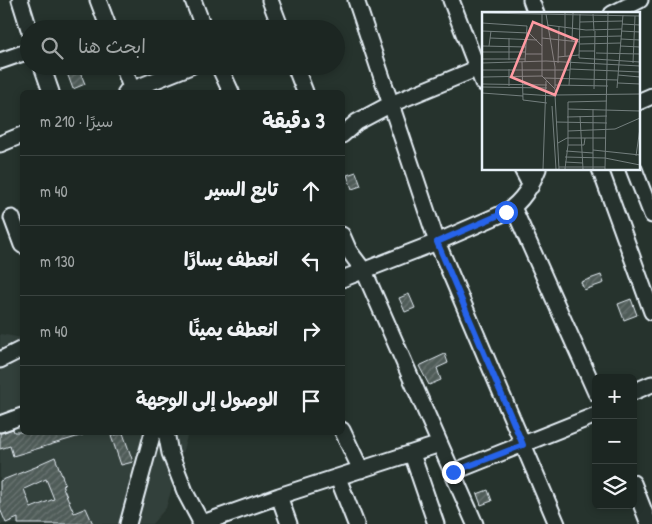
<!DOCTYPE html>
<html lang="ar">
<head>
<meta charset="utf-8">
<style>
  :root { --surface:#1c2622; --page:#252e2a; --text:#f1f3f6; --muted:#a0a5a5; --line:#3a4340 }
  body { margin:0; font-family:"Patrick Hand","Playpen Sans Arabic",sans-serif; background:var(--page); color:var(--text); direction:rtl }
  .controls { position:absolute; right:15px; bottom:15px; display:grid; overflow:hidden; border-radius:8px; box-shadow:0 2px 8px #0003 }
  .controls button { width:45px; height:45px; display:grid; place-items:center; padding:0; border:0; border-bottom:1px solid var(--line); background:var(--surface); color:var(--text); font:25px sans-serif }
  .stop { position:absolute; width:15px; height:15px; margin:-11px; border:4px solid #2563eb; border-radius:50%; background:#fff }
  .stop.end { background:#2563eb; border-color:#fff; box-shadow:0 1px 5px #0008 }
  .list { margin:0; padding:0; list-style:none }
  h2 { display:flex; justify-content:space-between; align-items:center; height:65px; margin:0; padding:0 20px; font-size:21px }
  h2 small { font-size:16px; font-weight:400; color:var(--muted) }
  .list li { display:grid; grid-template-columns:32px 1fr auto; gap:15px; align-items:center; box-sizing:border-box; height:70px; padding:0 20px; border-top:1px solid var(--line) }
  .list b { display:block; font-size:19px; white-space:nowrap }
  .list em { font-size:16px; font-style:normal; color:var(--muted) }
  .icon { flex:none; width:28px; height:28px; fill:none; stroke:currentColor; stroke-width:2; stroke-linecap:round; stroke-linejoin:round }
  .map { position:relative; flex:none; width:652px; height:524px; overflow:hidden; direction:ltr }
  .search { position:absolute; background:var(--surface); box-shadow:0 2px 8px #0003; left:20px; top:20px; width:325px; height:55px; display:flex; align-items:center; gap:12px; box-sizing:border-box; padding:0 18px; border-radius:28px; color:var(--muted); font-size:19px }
  .panel { position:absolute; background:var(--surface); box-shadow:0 2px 8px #0003; left:20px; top:90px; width:325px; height:345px; border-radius:8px; direction:rtl }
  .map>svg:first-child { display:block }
  .built { fill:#333f3a }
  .building { fill:url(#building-hatch); stroke:#e8f1f8; fill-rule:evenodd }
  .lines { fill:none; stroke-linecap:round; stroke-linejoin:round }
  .minor-casing { stroke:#e8f1f8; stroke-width:19 }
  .minor { stroke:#26332d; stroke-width:15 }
  .route { stroke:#2563eb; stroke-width:6 }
  .inset-road { fill:none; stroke:#747f7e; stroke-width:1 }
  .view { fill:#ff9aa2; fill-opacity:0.15; stroke:#ff9aa2; stroke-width:2.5 }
  .inset-edge { fill:none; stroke:#e8f1f8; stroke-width:2.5 }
</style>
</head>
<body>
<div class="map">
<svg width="652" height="524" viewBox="0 0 652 524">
  <defs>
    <pattern id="building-hatch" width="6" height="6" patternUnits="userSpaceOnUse" patternTransform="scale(1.25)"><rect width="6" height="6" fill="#505c59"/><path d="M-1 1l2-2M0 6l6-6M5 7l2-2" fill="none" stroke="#697472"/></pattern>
  </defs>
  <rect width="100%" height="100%" fill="#26332d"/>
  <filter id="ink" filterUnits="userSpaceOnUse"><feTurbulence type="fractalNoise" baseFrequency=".02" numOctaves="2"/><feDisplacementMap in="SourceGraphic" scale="10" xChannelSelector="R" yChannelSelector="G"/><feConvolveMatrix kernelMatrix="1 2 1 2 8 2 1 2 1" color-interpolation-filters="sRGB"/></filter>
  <g filter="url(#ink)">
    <!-- built -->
    <path class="built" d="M0,334L22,338V432L188,433L166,508L152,524H0Z"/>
    <!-- building -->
    <path class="building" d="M79,69L85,84L73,89L67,73Z
      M356,172L361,186L352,189L347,175Z
      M601,275L604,283L584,290L581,282Z
      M409,294L415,308L405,312L399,298Z
      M631,299L637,315L624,320L618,304Z
      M445,354L448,363L437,368L441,380L429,385L419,366Z
      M13,429L14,432H83V435L13,456L10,446L0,449V433Z
      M123,433L133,462L121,465L111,436Z
      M55,457L65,484L62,485L74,513L86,508L93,524H18V518L6,523L0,509V481L38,466L37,465ZM46,479L54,499L31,508L24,489Z
      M488,490L492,501L481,505L477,494Z"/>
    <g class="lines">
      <!-- minor casing -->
      <g class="minor-casing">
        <path id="minor" d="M20,0L29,29
          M98,0L109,29
          M193,0L204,29
          M270,0L281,29
          M356,0L437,242L557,524
          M451,0L483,83
          M531,0L536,14
          M612,14L640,0
          M0,61L29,51
          M42,66L51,92
          M123,66L132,90
          M219,66L231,92
          M295,66L305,92
          M126,92L191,66
          M638,102L652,96
          M342,135L357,122L391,104L483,66
          M0,144L22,135
          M522,169L531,186
          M600,169L652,312
          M634,169L652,215
          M513,207L596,393
          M12,218L22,245
          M342,235L349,251L364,271L475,524
          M342,279L437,242L506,212C523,201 531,186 538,169
          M0,360L22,349
          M633,392L652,384
          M0,424L22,416
          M342,430L361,470
          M166,432L170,453L186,494L202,524
          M412,454L436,524
          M453,472L596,415
          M338,478L356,524
          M633,483L649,524
          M279,496L289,524
          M128,524L153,432
          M200,524L279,496L440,444"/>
      </g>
      <!-- minor -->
      <use href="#minor" class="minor"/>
    </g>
  </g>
  <g class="lines" filter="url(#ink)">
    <!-- route -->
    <path class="route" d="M453,472L523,445L437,242L506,212"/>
  </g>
  <!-- overview -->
  <g transform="translate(482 12)">
    <rect width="158" height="158" fill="#26332d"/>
    <path class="inset-road" d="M0,1L158,4M83,1V44M60,2V64L73,77L74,83M64,2L73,55V76M98,2L97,46L158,50M111,2L112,19M98,10L140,9M0,11L45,14L43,50M140,12L158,13M65,13L104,18L140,17M0,19L47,21L60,34M139,19L158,20M98,25L139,24M8,26L55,28M60,26L98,30M139,27L158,28M90,29L91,1M98,32L139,31M0,34L44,35M7,34L9,19M138,34L158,35M97,39H113M0,40H44M114,41L158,42M43,42H60M76,45L97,43M0,47H43M27,48V26M40,50L41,88L65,91M0,51L64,49L158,54M76,51L77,14M151,51L153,4M27,57V74M88,57L158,60M0,58H88M136,63L158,65M0,65L60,64M62,66L136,68M136,71L158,72M0,72L65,73M73,73L126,74M87,73L89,44M0,75L65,76M135,76L141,3M112,77L113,19M0,81L41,84M41,82L72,84M70,94L74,157M86,97L158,99M98,104L101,157M85,105L125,104M74,110L125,111M86,119L133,117L158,106M76,131L85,126H124M86,133H102L103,126M111,138L158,143M84,139L111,141M154,144L158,116M83,145L123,146L158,153M83,150L101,151M77,155H123M61,157L64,69M77,157L73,83L158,82M83,157L86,133V90L125,89M111,157V97M123,157L126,0"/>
    <path class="view" d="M51,10L95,28L73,83L29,65Z"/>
    <rect width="158" height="158" class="inset-edge"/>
  </g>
</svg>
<div class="controls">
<button>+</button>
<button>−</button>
<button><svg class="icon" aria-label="layers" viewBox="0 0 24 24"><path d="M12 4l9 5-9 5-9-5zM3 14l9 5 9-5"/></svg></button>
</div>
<div class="stop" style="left:506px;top:212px"></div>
<div class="stop end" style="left:453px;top:472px"></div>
<div class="search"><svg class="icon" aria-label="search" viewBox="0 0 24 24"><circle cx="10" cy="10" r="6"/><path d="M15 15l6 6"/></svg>ابحث هنا</div>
<section class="panel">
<h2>3 دقيقة<small>سيرًا · 210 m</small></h2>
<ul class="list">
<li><svg class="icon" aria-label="ahead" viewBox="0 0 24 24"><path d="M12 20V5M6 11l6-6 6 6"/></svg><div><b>تابع السير</b></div><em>40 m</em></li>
<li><svg class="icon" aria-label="left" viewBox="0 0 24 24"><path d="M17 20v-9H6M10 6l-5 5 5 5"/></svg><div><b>انعطف يسارًا</b></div><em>130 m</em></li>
<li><svg class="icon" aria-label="right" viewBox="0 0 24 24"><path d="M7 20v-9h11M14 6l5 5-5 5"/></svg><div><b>انعطف يمينًا</b></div><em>40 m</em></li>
<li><svg class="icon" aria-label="arrive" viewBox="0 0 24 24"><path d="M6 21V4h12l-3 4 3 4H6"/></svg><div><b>الوصول إلى الوجهة</b></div></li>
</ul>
</section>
</div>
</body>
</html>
